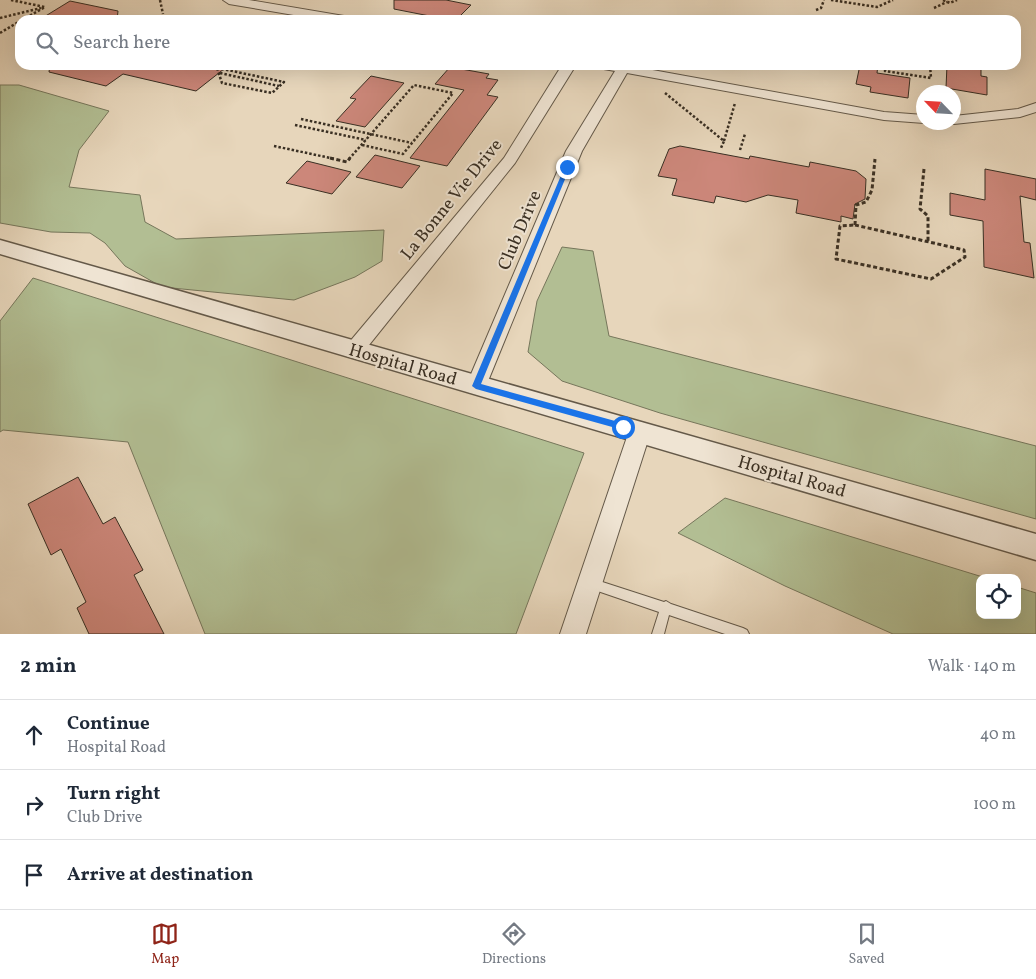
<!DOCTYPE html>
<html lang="en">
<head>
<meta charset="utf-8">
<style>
  :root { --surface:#fff; --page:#f6f6f7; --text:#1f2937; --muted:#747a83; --line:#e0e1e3; --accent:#8f2418 }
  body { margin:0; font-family:Vollkorn,serif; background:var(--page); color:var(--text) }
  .controls { position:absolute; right:15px; bottom:15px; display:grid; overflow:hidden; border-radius:10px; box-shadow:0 5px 20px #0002 }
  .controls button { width:45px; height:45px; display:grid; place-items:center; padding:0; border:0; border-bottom:1px solid var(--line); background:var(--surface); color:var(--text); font:25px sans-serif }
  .compass { position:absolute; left:916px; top:85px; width:45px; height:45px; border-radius:50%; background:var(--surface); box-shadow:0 5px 20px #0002; rotate:295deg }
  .stop { position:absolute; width:15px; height:15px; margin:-11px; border:4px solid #1a73e8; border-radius:50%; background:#fff }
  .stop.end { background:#1a73e8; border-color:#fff; box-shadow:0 1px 5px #0008 }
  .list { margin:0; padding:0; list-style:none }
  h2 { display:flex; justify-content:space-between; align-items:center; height:65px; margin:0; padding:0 20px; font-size:21px }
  h2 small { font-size:16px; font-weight:400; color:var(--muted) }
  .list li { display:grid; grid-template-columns:32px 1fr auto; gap:15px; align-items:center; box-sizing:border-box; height:70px; padding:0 20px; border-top:1px solid var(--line) }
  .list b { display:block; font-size:19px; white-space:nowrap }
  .list p { margin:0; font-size:16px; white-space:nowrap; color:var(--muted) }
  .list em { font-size:16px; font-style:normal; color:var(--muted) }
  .icon { flex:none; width:28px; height:28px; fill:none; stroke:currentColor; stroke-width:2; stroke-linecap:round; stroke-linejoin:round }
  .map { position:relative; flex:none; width:1036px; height:634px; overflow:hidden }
  .search { position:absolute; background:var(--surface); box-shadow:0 5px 20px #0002; left:15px; right:15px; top:15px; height:55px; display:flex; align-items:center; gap:12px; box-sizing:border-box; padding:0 18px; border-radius:15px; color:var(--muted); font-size:19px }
  .sheet { height:275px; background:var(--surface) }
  nav { display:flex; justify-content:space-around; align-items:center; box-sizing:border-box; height:70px; border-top:1px solid var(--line); background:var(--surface); font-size:14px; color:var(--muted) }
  nav a { display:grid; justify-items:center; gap:2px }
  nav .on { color:var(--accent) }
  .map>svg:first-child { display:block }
  .green { fill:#b2be93; stroke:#76765b }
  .building { fill:#cc877a; stroke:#392f23 }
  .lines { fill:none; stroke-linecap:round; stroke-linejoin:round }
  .service-casing { stroke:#645949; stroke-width:2 }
  .minor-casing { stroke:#645949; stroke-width:2 }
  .tertiary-casing { stroke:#645949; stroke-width:3 }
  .path-far1 { stroke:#392f23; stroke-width:2.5; stroke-dasharray:2.5 2; stroke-linecap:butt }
  .path { stroke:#392f23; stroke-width:3; stroke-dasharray:4 2.5; stroke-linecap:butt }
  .service { fill:#efe4d3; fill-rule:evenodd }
  .minor { fill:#efe4d3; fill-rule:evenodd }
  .tertiary { fill:#efe4d3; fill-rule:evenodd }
  .route { fill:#1a73e8 }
  .labels { text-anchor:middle; stroke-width:4; stroke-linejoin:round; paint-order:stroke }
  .street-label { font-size:18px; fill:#392f23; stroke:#efe4d3 }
</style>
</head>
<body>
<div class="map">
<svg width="1036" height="634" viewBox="0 0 1036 634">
  <rect width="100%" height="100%" fill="#e7d6bb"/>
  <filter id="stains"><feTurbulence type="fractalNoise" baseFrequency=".004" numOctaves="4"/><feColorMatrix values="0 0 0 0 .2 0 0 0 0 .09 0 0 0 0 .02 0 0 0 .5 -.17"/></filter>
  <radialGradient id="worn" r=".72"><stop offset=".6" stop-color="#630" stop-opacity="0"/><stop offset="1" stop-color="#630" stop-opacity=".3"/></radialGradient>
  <!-- green -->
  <path class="green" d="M0,85H19L109,111L79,150L69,187L140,195L145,222L176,239L384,230L382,261L355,277L294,300L162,287L125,266L105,243L90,233L51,232L0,223Z
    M562,247L593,251L609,336L1036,446V519L660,413L562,381L528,352L537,301Z
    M33,278L584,453L516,634H205L128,442L3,430L0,432V321Z
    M725,498L986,578H980V615H1017V587L1036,593V634H893L785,586L678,533Z"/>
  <!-- building -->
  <path class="building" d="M394,0H446L471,5L456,20H450L394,9Z
    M70,1L118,11L117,20H39Z
    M50,65H108L117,67V65H229L196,91L123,74L106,86L49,72Z
    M860,65H878L877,73L910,78L908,98L870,92L871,87L856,84Z
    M947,65H981V76L987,77V95L946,88Z
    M450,67L489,74L486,78L498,80L487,95L498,97L447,166L410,158L464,90L435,84Z
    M371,76L404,83L365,127L336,121L356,99L350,98Z
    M680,146L749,159L750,156L809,167L810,162L856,171L866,179L865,199L855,204L853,219L841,216V222L796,213L798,200L768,195L746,202L716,196L714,203L672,195L677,179L658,176L669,149Z
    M375,155L420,166L402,188L356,177Z
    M307,161L351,172L332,194L286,183Z
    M985,169L1036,179V200L1020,196L1024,242L1030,243L1034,278L984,267L983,221L950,215V193L985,200Z
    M78,477L103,524L115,517L143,570L134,575L164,634H89L77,608L86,602L61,549L51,555L28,504Z"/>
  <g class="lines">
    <!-- service casing -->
    <g class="service-casing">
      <path id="service" d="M590,578L664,602L666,601L671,604L743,628L747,630L749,634H725L669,615L664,634H652L659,612L586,587L584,583L586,579Z"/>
    </g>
    <!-- minor casing -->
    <g class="minor-casing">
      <path id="minor" d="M223,0H249L344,16L350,20H323L229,4Z
        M562,65H576L515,163L361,355L354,357L347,355L344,350L347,345L504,158Z
        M596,65H625L884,112L924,115V122H927L924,123L884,120L627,73L582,151L486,386L483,392L476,394L469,392L466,386L566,151L615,71L598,68Z
        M1036,103V112L1020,117L954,124L949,122H954V116L1018,109Z
        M640,422L648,425L651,431L586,634H560L629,431L632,425Z"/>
    </g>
    <!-- tertiary casing -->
    <g class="tertiary-casing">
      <path id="tertiary" d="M0,240L1036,534V560L0,254Z"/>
    </g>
    <!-- path-far1 -->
    <path class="path-far1" d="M11,0L45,7L22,20
      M160,0L163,14
      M831,0L877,7L893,0
      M943,0L950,3L957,0
      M934,8L947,2
      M816,10L821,8L824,0
      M0,18L41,8
      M0,33L20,21
      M204,65L284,82L272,93L222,83L217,68
      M886,65L885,71L931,78L930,65
      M220,73L279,86
      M665,93L724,141L721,148
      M301,119L412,143
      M295,125L366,140
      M724,141L735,103
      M274,146L335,159
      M740,150L745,134
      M349,159L414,85L453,93L403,154L362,145"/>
    <!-- path -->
    <path class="path" d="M330,158L347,162L350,158
      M924,169L920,209L928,216V242
      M855,225L964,250L965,257L931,279L836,259L840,226Z
      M855,225L856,205L866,202L872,190L875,159"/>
    <!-- service -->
    <use href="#service" class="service"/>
    <!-- minor -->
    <use href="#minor" class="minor"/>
    <!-- tertiary -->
    <use href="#tertiary" class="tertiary"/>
  </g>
  <!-- route -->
  <path class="route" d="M565,166L570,167L481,384L626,424V429L623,430L476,389L472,386Z"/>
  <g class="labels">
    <!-- street labels -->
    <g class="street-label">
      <text transform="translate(451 199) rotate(-51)" y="6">La Bonne Vie Drive</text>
      <text transform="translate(519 230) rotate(-67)" y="6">Club Drive</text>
      <text transform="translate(403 364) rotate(16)" y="6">Hospital Road</text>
      <text transform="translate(792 476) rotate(16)" y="6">Hospital Road</text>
    </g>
  </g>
  <rect width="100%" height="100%" filter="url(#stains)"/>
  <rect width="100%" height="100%" fill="url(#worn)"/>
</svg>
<div class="controls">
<button><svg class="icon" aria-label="locate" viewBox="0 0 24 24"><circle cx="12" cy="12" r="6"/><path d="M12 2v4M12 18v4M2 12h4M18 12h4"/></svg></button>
</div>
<svg class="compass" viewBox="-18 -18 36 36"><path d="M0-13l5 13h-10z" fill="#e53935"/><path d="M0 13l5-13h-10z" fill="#747a83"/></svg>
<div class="stop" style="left:623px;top:427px"></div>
<div class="stop end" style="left:567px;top:167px"></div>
<div class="search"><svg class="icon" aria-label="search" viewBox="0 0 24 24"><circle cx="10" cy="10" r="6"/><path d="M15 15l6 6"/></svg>Search here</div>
</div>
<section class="sheet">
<h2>2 min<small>Walk · 140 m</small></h2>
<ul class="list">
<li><svg class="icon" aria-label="ahead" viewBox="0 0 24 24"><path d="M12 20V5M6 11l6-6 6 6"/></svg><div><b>Continue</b><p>Hospital Road</p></div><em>40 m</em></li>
<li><svg class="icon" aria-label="right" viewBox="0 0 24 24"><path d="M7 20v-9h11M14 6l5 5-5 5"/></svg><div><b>Turn right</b><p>Club Drive</p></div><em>100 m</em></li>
<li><svg class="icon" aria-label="arrive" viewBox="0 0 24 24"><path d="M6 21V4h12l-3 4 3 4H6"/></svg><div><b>Arrive at destination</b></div></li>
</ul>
</section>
<nav>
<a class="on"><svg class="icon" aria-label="map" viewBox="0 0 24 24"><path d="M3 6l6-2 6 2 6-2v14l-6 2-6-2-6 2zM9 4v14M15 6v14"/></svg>Map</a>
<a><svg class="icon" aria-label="directions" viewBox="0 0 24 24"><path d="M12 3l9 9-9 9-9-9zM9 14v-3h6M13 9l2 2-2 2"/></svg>Directions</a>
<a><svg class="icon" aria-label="saved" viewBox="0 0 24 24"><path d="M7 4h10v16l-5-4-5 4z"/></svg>Saved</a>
</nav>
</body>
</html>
